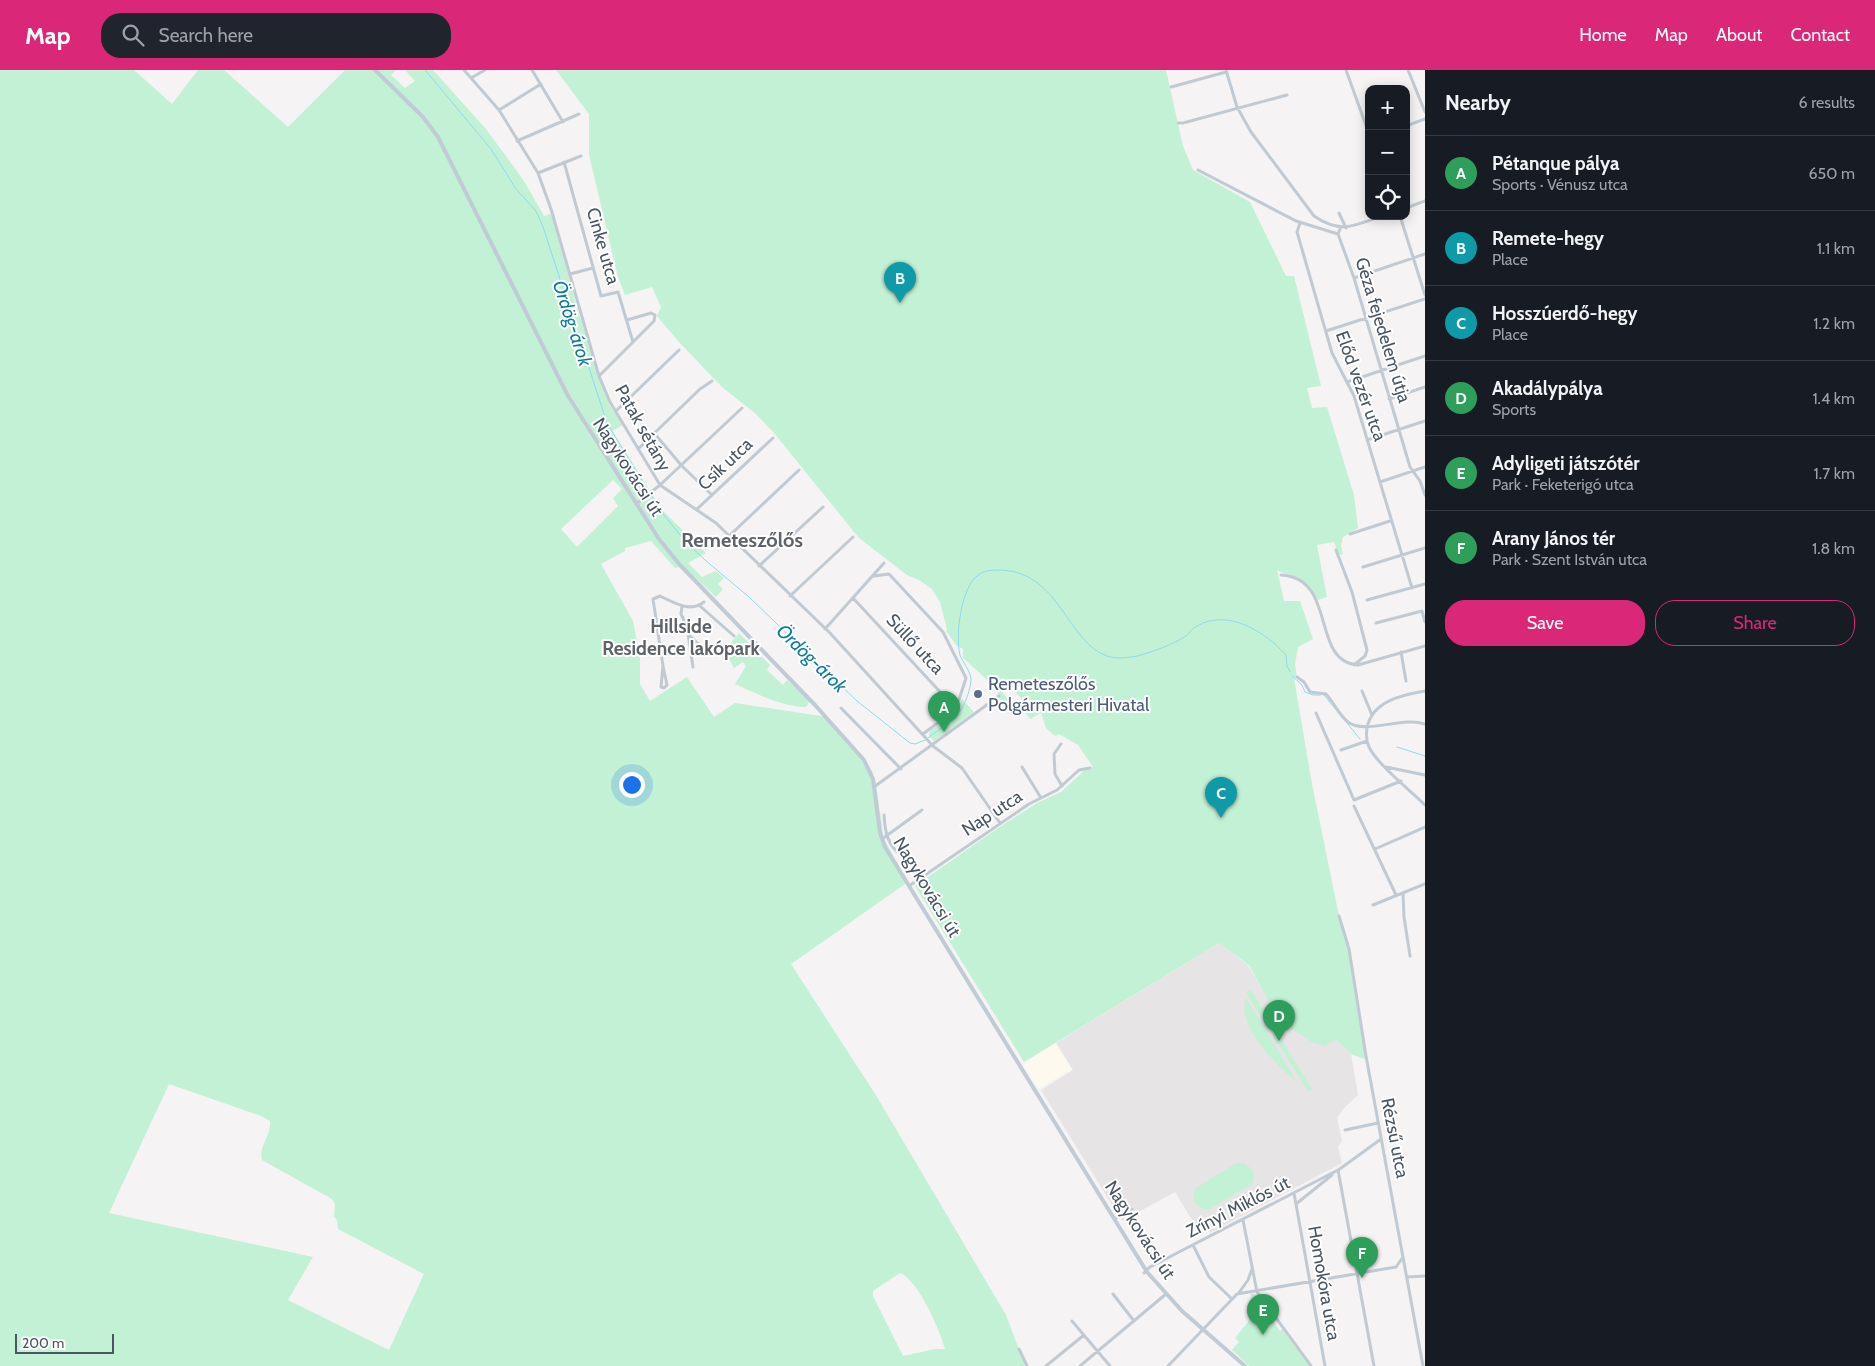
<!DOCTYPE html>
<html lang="en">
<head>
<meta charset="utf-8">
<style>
  :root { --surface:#171b24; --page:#20242c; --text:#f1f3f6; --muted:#9ea1a6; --line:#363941; --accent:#db2777 }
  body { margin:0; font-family:Cabin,sans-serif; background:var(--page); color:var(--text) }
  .controls { position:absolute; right:15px; top:15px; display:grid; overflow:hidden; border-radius:10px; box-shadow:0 2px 12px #0003 }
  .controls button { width:45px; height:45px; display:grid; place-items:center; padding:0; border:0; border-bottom:1px solid var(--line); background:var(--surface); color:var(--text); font:25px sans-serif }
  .scale { position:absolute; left:15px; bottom:12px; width:99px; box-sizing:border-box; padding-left:5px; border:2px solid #4a5661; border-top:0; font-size:14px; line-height:18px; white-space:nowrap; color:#4a5661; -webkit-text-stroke:4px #fff; paint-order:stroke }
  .you { position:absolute; left:631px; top:714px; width:18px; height:18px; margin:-12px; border:4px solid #fff; border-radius:50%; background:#1a73e8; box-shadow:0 0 0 8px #1a73e833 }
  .badge { display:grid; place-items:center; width:32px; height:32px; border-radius:50%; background:var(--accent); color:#fff; font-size:16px; font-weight:700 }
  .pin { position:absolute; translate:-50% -41px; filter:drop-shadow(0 1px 2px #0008) }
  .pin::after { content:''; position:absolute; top:26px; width:18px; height:15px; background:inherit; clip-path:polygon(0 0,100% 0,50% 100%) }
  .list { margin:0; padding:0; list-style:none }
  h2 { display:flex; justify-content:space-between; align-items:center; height:65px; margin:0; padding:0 20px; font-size:21px }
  h2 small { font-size:16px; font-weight:400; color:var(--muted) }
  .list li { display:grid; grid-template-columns:32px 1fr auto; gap:15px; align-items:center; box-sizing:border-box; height:75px; padding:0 20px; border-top:1px solid var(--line) }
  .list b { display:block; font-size:19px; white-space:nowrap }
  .list p { margin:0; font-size:16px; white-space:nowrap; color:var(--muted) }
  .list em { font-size:16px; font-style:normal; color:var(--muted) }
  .actions { display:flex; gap:10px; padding:15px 20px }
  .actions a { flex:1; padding:11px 0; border:1px solid var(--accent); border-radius:20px; text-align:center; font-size:18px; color:var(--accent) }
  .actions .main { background:var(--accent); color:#fff }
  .icon { flex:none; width:28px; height:28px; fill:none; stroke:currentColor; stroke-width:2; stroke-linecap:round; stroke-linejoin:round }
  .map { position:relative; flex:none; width:1425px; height:1296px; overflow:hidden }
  header { display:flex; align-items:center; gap:30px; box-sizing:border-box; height:70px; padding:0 25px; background:var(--accent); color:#fff }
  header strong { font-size:24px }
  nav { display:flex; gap:28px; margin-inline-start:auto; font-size:18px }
  .search { width:350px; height:45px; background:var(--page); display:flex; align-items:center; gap:12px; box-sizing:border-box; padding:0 18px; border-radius:20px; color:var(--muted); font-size:19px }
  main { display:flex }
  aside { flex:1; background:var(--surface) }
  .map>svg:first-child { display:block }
  .commercial { fill:#fdf9ef }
  .education { fill:#e6e4e5 }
  .green { fill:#c3f1d5; fill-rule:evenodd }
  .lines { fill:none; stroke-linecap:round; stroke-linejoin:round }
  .stream { stroke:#90daee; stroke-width:1 }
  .street { stroke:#c1cad2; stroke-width:3 }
  .secondary { stroke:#c1cbd6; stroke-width:4 }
  .service-dot { fill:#5c6f8a; stroke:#fff; stroke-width:2 }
  .labels { text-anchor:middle; stroke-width:4; stroke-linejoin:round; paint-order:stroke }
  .street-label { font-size:18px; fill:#4a5661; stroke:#fff }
  .service-label { font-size:18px; fill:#4e5e75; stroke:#fff; text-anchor:start }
  .water-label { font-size:19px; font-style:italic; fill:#0c7c9b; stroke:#fff }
  .neighbourhood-label { font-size:19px; font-weight:bold; fill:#5f6368; stroke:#fff }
  .quarter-label { font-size:20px; font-weight:bold; fill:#5f6368; stroke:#fff }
</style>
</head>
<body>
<header>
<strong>Map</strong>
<div class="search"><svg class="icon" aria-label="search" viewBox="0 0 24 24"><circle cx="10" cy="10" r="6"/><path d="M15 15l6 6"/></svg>Search here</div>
<nav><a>Home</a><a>Map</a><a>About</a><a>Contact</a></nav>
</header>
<main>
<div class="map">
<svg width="1425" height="1296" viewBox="0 0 1425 1296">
  <rect width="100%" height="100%" fill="#f5f3f3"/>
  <!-- commercial -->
  <path class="commercial" d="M1056,973L1072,999L1038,1019L1023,994Z"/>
  <!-- education -->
  <path class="education" d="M1219,873L1248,895L1278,946L1305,966L1335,969L1351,984L1358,1025L1345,1037L1337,1048L1342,1071L1338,1077L1342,1093L1210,1163L1207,1159L1200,1163L1175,1122L1122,1151L1041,1020L1073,1000L1056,973Z"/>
  <!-- green -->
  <path class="green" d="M0,0H134L172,34L198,0H224L288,57L345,0H396L391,5L405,18L415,11L405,0H433L486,59L524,111L544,146L550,144L553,148L578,241L610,336L623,355L612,361L662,440L706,483L688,493L702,507L716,501L724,508L718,514L723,519L716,527L683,496L675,498L651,471L625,478V481L601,494L633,551L640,587V614L650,631L687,607L714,647L735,633L827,647L872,701L876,715L884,769L908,812L791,894L877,1027L1006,1245L1025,1296H0ZM613,410L622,419L613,428L618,436L577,477L561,459ZM169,1014L261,1046L270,1051C272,1065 258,1076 262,1090L332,1129L335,1134L334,1147L337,1150L338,1159L424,1204L389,1280L288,1230L313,1187L109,1143ZM900,1203C918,1209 940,1261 945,1279H935L903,1286L873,1226V1221Z
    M556,0H1166L1183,76L1193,100L1250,132L1286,206H1294L1321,316L1307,318L1312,338L1327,337L1354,425L1358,458L1343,467L1341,476L1343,484L1339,485L1334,472L1317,475L1327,527L1318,530L1300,511L1277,500L1284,531H1300L1313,569L1298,577L1295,595L1297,607L1294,608L1312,714L1339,846L1346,864L1367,990L1351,984L1335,969L1325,976L1312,972L1279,950L1249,895L1219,873L1024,992L915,816L1001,756L1037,733L1061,722L1086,699L1093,697L1078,675L1059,664L1055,666L1046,658L1041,643L1030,649L1023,640L1028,636L1003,608L998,611C1002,623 1005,627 1015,634L1000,630L996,618L963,588V579L956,575L946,561L947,559L940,532L932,519L919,510L907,505L859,468L774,363L756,344L722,317L679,272L657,246L661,237L652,217L625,225L618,207L589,85V44Z
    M739,563L770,595L767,600L783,615L787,610L810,631L806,637C781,637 758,624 735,614L746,596L743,592L734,598L724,581Z
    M962,629L974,642L934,671L929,666L930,661L958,640Z
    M1251,920L1312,1019L1308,1021L1246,923Z
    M1246,928L1297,1012C1277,995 1236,957 1246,928Z
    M1236,1093H1244L1252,1099L1254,1107L1252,1114L1210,1139C1202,1140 1196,1136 1193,1128L1196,1118Z
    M1251,1223L1256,1225L1271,1245L1269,1246L1280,1261L1282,1259L1309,1296H1249L1232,1280L1239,1272L1235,1268L1253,1246L1260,1231L1251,1227Z"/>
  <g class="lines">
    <!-- stream -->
    <path class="stream" d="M425,0L491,79L516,119L536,141L543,157L607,353L660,440L685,471L705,490L749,527L857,631L910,673L915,674L925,670
      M1292,606L1302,615L1305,622L1313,625H1320
      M1324,625L1360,669
      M928,668C939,659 955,650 962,638C966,631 971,618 971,609C970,600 963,593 960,585C955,566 961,519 977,506C984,500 992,500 1002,500C1060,503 1067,572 1107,586C1116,589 1127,588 1137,586C1152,582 1172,575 1186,566C1190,563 1192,558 1197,556C1228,538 1265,562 1286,585L1287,596L1290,602
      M1397,677L1425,686"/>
    <!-- street -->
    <path class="street" d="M464,0L499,40L538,103L551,139L599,306L610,332L660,415L716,453L830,563L933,676L962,698L1000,753
      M532,0L563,52
      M1226,0L1237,37L1251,62L1314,146C1340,164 1354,156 1381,146
      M1346,0L1369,64
      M1408,0L1425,42
      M471,8L485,0
      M1171,17L1226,2
      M499,40L541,14
      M1178,53H1183L1287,25
      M1406,56L1425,49
      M517,71L579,44
      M564,92L601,226L618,222L633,272
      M1198,100L1296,151L1338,164
      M538,103L581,86
      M1406,138L1425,131
      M1339,143L1346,158
      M1400,146L1425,225
      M1300,153L1297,162L1332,283L1354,326L1412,518
      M1341,157L1338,164L1354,208L1410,397L1420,411L1425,425
      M570,204L593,198
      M1354,208L1425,184
      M1326,261L1425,229
      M599,306L654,251L655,245L651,243L627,250
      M1347,312L1425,286
      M1389,329L1425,317
      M616,341L679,280
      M654,363L682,396L712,425
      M1367,370L1425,351
      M638,379L700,319L712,311
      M1380,412L1425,397
      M636,434L660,415L742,338
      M697,439L773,368
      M1350,464L1390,451
      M729,466L799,400
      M1336,480L1352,522L1367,580L1365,586L1354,595
      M759,496L823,437
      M1363,497L1425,478
      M1281,505C1338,508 1310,592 1358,595L1425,576
      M874,506L889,504L943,562L966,608L956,639L923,664
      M790,526L853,467
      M853,528L956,639
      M1367,530L1425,514
      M682,536L681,544L687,557L693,597
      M700,536L734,566
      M1376,553L1422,541L1425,552
      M825,559L884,493
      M689,565L709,584
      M1401,582L1406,611
      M663,596L667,615L664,618L661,617L663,596L653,529L660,526C675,533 690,543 704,532
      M1297,607L1304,612L1310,622L1326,624C1334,633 1339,645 1348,652C1365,665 1403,646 1425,654
      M1362,621L1372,645
      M1425,621C1402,625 1372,631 1367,658C1366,665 1366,671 1369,677C1377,694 1410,720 1425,735
      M841,638L901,699
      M1316,643L1354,730L1401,711
      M1061,674L1054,684L1055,704L1062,716
      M1341,680L1367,671
      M1022,697L1041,728
      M1386,697L1425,705
      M874,717L999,626
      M1354,736L1396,825
      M884,745C885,761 887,776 902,785
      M882,769L922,740
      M1375,779L1425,757
      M909,816L1029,734L1057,720L1079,700L1090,698
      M1403,823L1404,847L1410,886
      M1373,835L1425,814
      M1339,846L1349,879L1366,986L1423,1296
      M1345,1060L1378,1053
      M1338,1100L1374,1296
      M1337,1101L1381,1069
      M1294,1123L1325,1296
      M1296,1134L1332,1105
      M1114,1149L1132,1139
      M1243,1150L1257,1222L1311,1296
      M1193,1175L1209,1207L1232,1229
      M1144,1203L1150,1197L1338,1100
      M1407,1207L1425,1206
      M1113,1224L1134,1251
      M1238,1224L1248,1210L1252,1199
      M1072,1251L1110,1296
      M1019,1279L1027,1296
      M1046,1296L1084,1265
      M1080,1296L1166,1224
      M1168,1296L1237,1224L1396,1197L1403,1187"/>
    <!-- secondary -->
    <path class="secondary" d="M375,0L423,47L438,67L568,326L659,469L680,495L815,635L864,690L873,709L880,763L885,777L1147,1202L1182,1241L1245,1296"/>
  </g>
  <!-- markers -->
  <circle class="service-dot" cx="978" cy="624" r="5"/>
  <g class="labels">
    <!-- street labels -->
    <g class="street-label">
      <text transform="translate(603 176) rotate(74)" y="6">Cinke utca</text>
      <text transform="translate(1383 260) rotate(73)" y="6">Géza fejedelem útja</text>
      <text transform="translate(1361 316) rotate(70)" y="6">Előd vezér utca</text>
      <text transform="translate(643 358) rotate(61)" y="6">Patak sétány</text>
      <text transform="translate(725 394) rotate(-43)" y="6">Csík utca</text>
      <text transform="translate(628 397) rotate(57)" y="6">Nagykovácsi út</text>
      <text transform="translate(915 574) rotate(47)" y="6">Süllő utca</text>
      <text transform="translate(992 743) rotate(-33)" y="6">Nap utca</text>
      <text transform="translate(927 817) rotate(59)" y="6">Nagykovácsi út</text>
      <text transform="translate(1395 1068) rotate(79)" y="6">Rézsű utca</text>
      <text transform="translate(1238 1137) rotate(-27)" y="6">Zrínyi Miklós út</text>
      <text transform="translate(1140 1160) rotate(57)" y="6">Nagykovácsi út</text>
      <text transform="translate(1324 1213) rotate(80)" y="6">Homokóra utca</text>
    </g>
    <!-- service labels -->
    <g class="service-label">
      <text x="988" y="620">Remeteszőlős<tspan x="988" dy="21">Polgármesteri Hivatal</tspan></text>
    </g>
    <!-- water labels -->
    <g class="water-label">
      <text transform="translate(573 253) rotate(72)" y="7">Ördög-árok</text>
      <text transform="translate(812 588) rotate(44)" y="7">Ördög-árok</text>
    </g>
    <!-- neighbourhood labels -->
    <g class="neighbourhood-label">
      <text x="681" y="563">Hillside<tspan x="681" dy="22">Residence lakópark</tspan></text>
    </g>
    <!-- quarter labels -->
    <g class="quarter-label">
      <text x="742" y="477">Remeteszőlős</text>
    </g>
  </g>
</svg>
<div class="controls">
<button>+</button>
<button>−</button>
<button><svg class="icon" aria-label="locate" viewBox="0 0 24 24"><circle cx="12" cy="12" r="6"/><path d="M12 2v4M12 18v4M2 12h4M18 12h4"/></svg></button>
</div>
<div class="scale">200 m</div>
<div class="you"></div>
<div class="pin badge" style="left:944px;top:662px;background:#2e9e5b">A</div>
<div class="pin badge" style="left:900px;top:233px;background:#0f9aa8">B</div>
<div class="pin badge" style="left:1221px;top:748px;background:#0f9aa8">C</div>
<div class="pin badge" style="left:1279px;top:971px;background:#2e9e5b">D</div>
<div class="pin badge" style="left:1263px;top:1265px;background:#2e9e5b">E</div>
<div class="pin badge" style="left:1362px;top:1208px;background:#2e9e5b">F</div>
</div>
<aside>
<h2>Nearby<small>6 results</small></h2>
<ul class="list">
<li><span class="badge" style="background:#2e9e5b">A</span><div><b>Pétanque pálya</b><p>Sports · Vénusz utca</p></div><em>650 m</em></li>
<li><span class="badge" style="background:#0f9aa8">B</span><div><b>Remete-hegy</b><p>Place</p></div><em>1.1 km</em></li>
<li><span class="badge" style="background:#0f9aa8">C</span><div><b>Hosszúerdő-hegy</b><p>Place</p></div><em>1.2 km</em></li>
<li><span class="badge" style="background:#2e9e5b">D</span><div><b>Akadálypálya</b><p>Sports</p></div><em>1.4 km</em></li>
<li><span class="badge" style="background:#2e9e5b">E</span><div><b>Adyligeti játszótér</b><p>Park · Feketerigó utca</p></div><em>1.7 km</em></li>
<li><span class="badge" style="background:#2e9e5b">F</span><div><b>Arany János tér</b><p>Park · Szent István utca</p></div><em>1.8 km</em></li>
</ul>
<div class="actions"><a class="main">Save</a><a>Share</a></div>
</aside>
</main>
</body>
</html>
